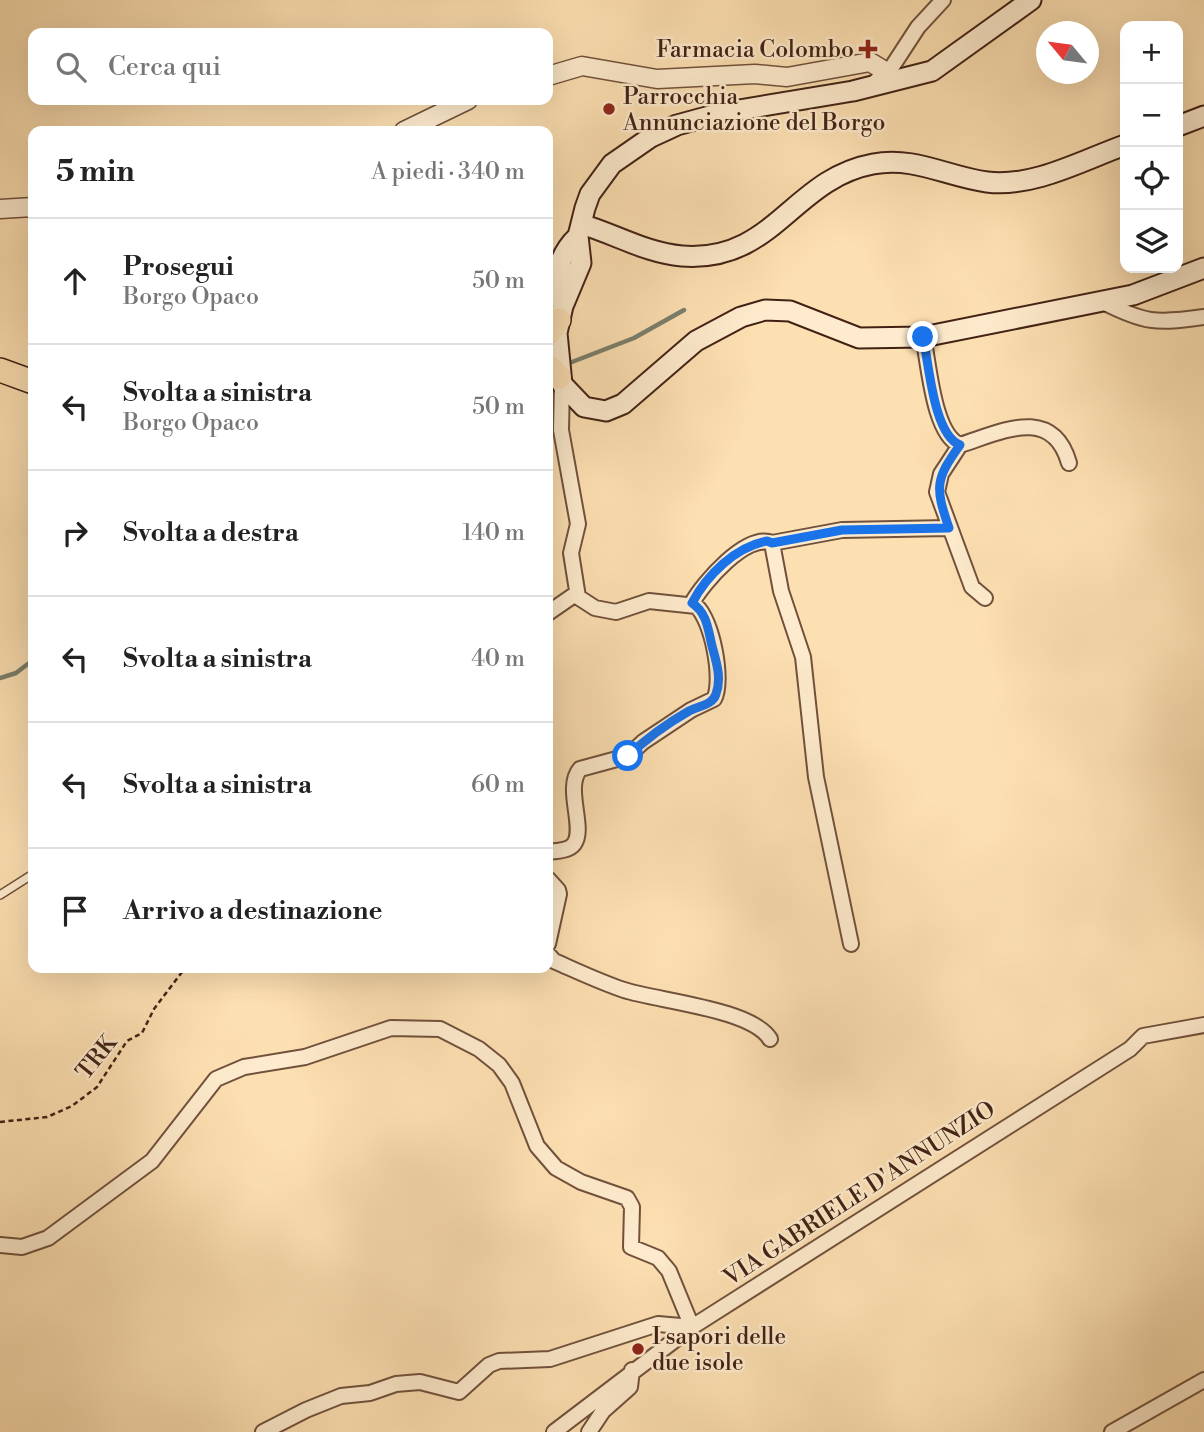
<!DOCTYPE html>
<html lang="it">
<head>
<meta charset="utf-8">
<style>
  :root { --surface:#fff; --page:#f2f2f2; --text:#222; --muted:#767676; --line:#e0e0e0 }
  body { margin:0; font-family:"Libre Bodoni",serif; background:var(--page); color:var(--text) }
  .controls { position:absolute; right:21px; top:21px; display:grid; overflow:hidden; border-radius:14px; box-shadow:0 7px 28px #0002 }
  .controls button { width:63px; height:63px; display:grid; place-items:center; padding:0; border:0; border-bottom:2px solid var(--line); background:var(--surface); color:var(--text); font:35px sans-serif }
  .compass { position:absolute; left:1036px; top:21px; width:63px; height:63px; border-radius:50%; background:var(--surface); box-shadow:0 7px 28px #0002; rotate:299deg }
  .stop { position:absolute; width:21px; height:21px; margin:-16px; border:5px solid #1a73e8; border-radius:50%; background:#fff }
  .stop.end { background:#1a73e8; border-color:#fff; box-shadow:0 2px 7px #0008 }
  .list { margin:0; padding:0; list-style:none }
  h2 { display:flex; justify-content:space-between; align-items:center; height:91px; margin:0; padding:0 28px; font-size:30px }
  h2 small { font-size:23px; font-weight:400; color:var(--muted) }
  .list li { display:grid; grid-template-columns:46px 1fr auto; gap:21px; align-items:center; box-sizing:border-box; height:126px; padding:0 28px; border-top:2px solid var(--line) }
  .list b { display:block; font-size:26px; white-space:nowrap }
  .list p { margin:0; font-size:23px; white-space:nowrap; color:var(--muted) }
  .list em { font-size:23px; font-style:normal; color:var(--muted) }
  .icon { flex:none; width:38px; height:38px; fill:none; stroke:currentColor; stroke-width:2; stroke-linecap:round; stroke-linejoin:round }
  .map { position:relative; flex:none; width:1204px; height:1432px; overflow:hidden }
  .search { position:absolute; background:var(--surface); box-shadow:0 7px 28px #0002; left:28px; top:28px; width:525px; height:77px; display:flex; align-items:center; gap:18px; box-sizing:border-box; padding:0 24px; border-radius:14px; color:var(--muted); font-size:26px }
  .panel { position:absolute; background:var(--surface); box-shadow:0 7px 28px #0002; left:28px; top:126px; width:525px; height:847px; border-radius:14px }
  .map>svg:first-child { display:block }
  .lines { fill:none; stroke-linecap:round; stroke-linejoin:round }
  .stream { stroke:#7a7f6d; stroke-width:4.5 }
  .service-casing { stroke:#71513c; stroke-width:10 }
  .minor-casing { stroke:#71513c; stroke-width:18 }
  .tertiary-casing { stroke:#71513c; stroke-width:21 }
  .secondary-casing { stroke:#422115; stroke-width:23 }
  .trunk-casing { stroke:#422115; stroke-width:26 }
  .path { stroke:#422115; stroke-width:2.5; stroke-dasharray:5 3.5; stroke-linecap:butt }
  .service { stroke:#feebcd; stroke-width:7 }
  .minor { stroke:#feebcd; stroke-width:14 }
  .tertiary { stroke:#feebcd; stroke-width:18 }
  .secondary { stroke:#feebcd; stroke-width:19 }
  .trunk { stroke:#fde0b2; stroke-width:23 }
  .route { stroke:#1a73e8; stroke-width:9 }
  .poi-dot { fill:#8f2418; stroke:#feebcd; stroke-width:2.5 }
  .labels { text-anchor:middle; stroke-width:5; stroke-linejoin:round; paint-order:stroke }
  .poi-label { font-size:23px; fill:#422115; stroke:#feebcd; text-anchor:start }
  .street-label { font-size:23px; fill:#422115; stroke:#feebcd }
</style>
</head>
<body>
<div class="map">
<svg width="1204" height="1432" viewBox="0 0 1204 1432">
  <rect width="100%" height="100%" fill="#fde0b2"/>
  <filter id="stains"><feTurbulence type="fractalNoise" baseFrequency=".00286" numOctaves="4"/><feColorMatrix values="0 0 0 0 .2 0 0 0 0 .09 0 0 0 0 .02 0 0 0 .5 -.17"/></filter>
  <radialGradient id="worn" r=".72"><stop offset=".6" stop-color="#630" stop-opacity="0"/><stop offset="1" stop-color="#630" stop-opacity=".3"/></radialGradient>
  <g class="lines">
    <!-- stream -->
    <path class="stream" d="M572,362L634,338L684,310
      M0,678L16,673L33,660"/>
    <!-- service casing -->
    <g class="service-casing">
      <path id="service" d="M0,895L33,874"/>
    </g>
    <!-- minor casing -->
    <g class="minor-casing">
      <path id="minor" d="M888,73L918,27L943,0
        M1101,301C1144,323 1156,324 1204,317
        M923,337C929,363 933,434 960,445C999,433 1052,404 1069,463
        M960,445L941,474L937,492L972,587L985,598
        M772,543L842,530L949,528
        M692,603C703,583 747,532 772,543L781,591L803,657L816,777L851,944
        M548,613L577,593
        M548,852C555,851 569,851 574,844C586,828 564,788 580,769L628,756L643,742L691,710L714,699C724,681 712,619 696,606L649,601L616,612L595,608L578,597L571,553L578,524L561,430L562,384
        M548,879L558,890L559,894L548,944
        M548,954L554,961C577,971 600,982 624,990C658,1001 752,1009 770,1039
        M0,1245L22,1247L48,1238L152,1161L216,1079L244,1067L305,1057L391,1028L440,1029L479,1049L499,1065L512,1083L537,1146L556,1168L581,1182L627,1198L632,1207L631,1247L658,1258L669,1271L692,1327
        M263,1432L306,1410L341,1396L370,1393L396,1384L420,1382L459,1392L489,1365L499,1361L550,1359L658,1324L692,1327
        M554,1432L692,1327L1130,1049L1143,1036L1204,1025
        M589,1432L603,1411L630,1387L632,1370
        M1112,1432L1204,1380"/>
    </g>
    <!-- tertiary casing -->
    <g class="tertiary-casing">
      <path id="tertiary" d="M548,76L582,66L657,79L755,74L787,77L870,62L888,73L877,83
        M404,131L468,100
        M0,209L33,207"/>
    </g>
    <!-- secondary casing -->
    <g class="secondary-casing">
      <path id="secondary" d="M1031,0L932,71L853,91L721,113L677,125L651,137L612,164L590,194L585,208L578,236L581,263L563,306L557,333L562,384L584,407L606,411L623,404L696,341L741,317L765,310L790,311L859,338L923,337L1133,295L1204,268
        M1178,126L1204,116
        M581,224C615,234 646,253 682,256C774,263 792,179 873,164C914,156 948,177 987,182C1033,188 1083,160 1125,145
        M563,306C555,277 556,257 578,236"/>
    </g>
    <!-- trunk casing -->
    <g class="trunk-casing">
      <path id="trunk" d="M548,334L559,320
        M548,366L559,377
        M0,370L33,382"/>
    </g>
    <!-- path -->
    <path class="path" d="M0,1122L47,1117L72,1106L97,1087L127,1041L142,1033L154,1009L185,968"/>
    <!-- service -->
    <use href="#service" class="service"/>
    <!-- minor -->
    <use href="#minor" class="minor"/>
    <!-- tertiary -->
    <use href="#tertiary" class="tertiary"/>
    <!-- secondary -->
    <use href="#secondary" class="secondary"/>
    <!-- trunk -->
    <use href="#trunk" class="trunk"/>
  </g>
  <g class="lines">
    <!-- route -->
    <path class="route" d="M628,756C646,739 668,723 689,711C698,706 713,705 716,694C722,678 716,661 712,646C708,629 707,613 692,603C707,575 735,547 767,541L772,543L842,530L949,528C935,487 935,480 960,445C933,434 929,363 923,337"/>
  </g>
  <!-- markers -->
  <g class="poi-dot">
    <path d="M864.5 38.5h7v7h7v7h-7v7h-7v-7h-7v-7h7z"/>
    <circle cx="609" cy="109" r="7"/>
    <circle cx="638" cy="1349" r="7"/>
  </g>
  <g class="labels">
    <!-- poi labels -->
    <g class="poi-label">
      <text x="854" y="57" text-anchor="end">Farmacia Colombo</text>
      <text x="623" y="104">Parrocchia<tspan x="623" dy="26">Annunciazione del Borgo</tspan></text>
      <text x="652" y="1344">I sapori delle<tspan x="652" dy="26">due isole</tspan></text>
    </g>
    <!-- street labels -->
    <g class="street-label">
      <text transform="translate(96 1057) rotate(-51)" y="8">TRK</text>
      <text transform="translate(859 1193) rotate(-33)" y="8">VIA GABRIELE D'ANNUNZIO</text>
    </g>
  </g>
  <rect width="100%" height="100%" filter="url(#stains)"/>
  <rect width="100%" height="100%" fill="url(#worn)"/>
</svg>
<div class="controls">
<button>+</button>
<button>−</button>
<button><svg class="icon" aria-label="locate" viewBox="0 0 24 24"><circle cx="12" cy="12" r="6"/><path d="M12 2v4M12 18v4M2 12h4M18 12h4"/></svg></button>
<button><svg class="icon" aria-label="layers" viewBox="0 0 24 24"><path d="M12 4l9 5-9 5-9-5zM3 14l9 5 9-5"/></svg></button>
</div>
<svg class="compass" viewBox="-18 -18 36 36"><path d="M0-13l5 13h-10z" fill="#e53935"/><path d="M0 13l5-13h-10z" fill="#767676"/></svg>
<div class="stop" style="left:628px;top:756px"></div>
<div class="stop end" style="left:923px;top:337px"></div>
<div class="search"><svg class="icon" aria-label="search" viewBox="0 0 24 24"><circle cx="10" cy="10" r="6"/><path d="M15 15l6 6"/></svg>Cerca qui</div>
<section class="panel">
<h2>5 min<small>A piedi · 340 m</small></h2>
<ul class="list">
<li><svg class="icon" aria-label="ahead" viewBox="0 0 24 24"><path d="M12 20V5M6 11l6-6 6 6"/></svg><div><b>Prosegui</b><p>Borgo Opaco</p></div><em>50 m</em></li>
<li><svg class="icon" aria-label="left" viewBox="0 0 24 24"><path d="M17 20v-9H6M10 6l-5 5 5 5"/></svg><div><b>Svolta a sinistra</b><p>Borgo Opaco</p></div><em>50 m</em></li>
<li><svg class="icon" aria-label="right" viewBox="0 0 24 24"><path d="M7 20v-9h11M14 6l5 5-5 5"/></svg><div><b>Svolta a destra</b></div><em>140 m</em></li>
<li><svg class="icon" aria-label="left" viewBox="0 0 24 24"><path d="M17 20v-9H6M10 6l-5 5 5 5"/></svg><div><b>Svolta a sinistra</b></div><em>40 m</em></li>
<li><svg class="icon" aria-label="left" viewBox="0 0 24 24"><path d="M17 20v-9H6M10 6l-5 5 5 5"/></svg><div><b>Svolta a sinistra</b></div><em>60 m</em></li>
<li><svg class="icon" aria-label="arrive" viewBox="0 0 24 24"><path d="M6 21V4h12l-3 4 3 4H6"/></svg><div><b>Arrivo a destinazione</b></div></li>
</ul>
</section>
</div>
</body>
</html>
